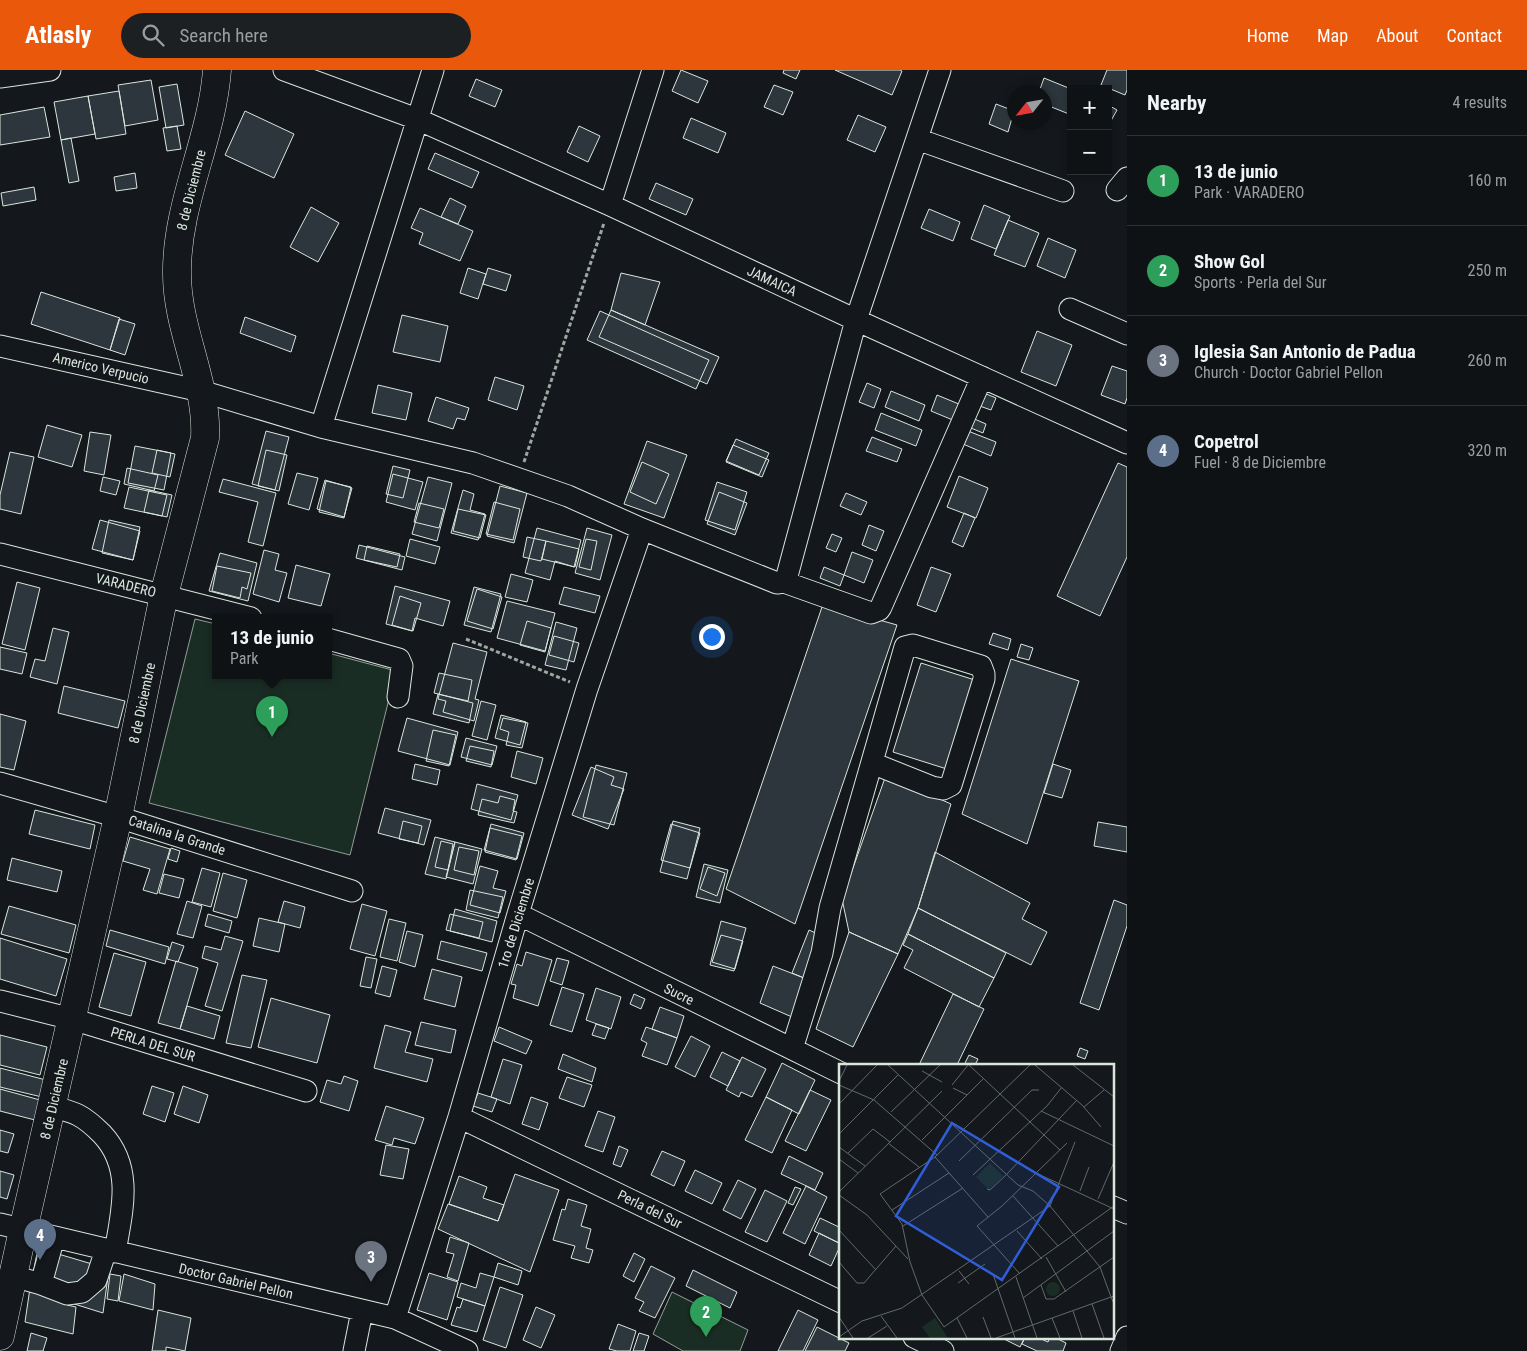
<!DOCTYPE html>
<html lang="en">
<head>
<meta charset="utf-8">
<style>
  :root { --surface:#0f1215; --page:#1d2022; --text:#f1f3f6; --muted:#9b9ea0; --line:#2f3234; --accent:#ea580c }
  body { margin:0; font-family:"Roboto Condensed",sans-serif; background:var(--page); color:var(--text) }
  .controls { position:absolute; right:15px; top:15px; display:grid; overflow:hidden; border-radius:0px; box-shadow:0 2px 8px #0003 }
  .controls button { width:45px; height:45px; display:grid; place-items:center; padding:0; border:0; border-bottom:1px solid var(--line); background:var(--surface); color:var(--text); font:25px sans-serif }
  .compass { position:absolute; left:1007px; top:15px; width:45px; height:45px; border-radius:50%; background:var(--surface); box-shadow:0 2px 8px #0003; rotate:239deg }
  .you { position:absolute; left:711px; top:566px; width:18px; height:18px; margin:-12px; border:4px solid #fff; border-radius:50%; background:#1a73e8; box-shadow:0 0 0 8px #1a73e833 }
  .badge { display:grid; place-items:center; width:32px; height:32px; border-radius:50%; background:var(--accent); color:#fff; font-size:16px; font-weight:700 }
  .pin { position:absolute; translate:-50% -41px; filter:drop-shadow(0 1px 2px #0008) }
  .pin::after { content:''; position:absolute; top:26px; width:18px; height:15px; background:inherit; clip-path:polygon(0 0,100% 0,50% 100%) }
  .popup { position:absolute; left:212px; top:544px; width:120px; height:65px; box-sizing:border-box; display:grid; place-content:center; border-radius:0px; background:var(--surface); filter:drop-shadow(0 1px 4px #0005); font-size:16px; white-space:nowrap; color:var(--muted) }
  .popup b { font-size:19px; color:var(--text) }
  .popup::after { content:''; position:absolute; left:50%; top:100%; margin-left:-10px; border:10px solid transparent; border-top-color:var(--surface) }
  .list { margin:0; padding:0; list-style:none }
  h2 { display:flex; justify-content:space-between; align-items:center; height:65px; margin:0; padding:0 20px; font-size:21px }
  h2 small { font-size:16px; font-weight:400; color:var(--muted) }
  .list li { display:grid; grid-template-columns:32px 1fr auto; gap:15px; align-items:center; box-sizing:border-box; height:90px; padding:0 20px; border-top:1px solid var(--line) }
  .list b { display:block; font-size:19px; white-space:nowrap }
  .list p { margin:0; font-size:16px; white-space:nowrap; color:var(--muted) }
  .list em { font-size:16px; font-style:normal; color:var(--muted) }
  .icon { flex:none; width:28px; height:28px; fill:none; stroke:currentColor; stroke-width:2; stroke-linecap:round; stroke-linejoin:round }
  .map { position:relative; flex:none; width:1127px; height:1281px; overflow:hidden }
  header { display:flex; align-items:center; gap:30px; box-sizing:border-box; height:70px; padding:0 25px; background:var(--accent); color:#fff }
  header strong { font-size:24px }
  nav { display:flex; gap:28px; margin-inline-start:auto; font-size:18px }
  .search { width:350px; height:45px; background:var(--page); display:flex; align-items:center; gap:12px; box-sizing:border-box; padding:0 18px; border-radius:28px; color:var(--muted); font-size:19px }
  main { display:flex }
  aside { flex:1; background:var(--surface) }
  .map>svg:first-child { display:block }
  .green { fill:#1a2d24; stroke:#939e99 }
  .building { fill:#2c363c; stroke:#d8e6dc }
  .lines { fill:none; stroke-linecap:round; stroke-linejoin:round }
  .minor-casing { stroke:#d8e6dc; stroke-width:23 }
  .major-casing { stroke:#d8e6dc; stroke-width:29 }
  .path { stroke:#9da8a2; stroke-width:3; stroke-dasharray:4 2.5; stroke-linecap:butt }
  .minor { stroke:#14181c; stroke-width:21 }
  .major { stroke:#14181c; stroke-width:28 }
  .labels { text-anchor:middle; stroke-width:4; stroke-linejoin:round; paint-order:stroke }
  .street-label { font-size:14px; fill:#d8e6dc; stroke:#14181c }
  .inset-road { fill:none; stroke:#626a69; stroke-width:1 }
  .view { fill:#305dd8; fill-opacity:0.15; stroke:#305dd8; stroke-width:2.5 }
  .inset-edge { fill:none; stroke:#d8e6dc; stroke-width:2.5 }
</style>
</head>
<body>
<header>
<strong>Atlasly</strong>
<div class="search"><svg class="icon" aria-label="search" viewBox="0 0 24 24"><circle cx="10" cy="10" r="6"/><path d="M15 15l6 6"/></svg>Search here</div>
<nav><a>Home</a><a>Map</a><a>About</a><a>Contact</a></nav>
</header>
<main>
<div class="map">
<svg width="1127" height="1281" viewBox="0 0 1127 1281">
  <rect width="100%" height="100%" fill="#14181c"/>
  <!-- green -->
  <path class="green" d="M195,549L216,554V606H328V583L396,601L350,785L149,733Z
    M672,1222L748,1260L740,1281H683L653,1264Z"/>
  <!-- building -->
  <path class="building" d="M681,0L708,11L698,33L672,21Z
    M784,0H800L796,9L783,3Z
    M835,0H900L902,1L892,25Z
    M1107,0H1127V20L1125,25L1101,15Z
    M1044,8L1071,19L1069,44L1044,34V22H1039Z
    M476,9L502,20L495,37L469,26Z
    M151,10L158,50L125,56L118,15Z
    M177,14L184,55L166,58L159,17Z
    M774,15L793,22L783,45L764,37Z
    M119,21L126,64L96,69L88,26Z
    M88,26L95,64L61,70L54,32Z
    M996,34L1014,41L1008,62L989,54Z
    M1108,35L1117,40L1108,56Z
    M44,37L50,67L0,75V45Z
    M245,41L294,64L274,108L225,85Z
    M858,45L886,57L875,82L847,70Z
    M691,48L726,63L718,83L683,68Z
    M177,56L181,79L167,81L163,58Z
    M579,56L600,66L588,92L567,82Z
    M71,68L79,111L69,113L61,70Z
    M435,83L479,102L472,118L428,99Z
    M135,103L137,118L116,121L114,107Z
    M656,113L693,129L686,145L649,129Z
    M34,117L36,130L3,136L1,123Z
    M450,128L466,136L458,154L441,147Z
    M984,135L1010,146L996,179L971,169Z
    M311,137L339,153L318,192L290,177Z
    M420,138L473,161L460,191L419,174L423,163L411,158Z
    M929,139L960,152L953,171L921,158Z
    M1008,150L1039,163L1025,197L994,185Z
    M1048,168L1076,180L1065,208L1037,196Z
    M468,198L486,204L478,229L460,223Z
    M488,198L511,205L506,221L483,214Z
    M621,203L660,212L645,255L611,240Z
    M41,222L120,248L110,280L31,254Z
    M611,240L719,287L707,314L599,267Z
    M600,241L709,290L696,319L587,270Z
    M402,245L448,256L440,292L393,282Z
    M245,247L296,266L291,282L240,263Z
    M119,249L135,254L125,285L110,280Z
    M1037,261L1072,275L1056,316L1021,302Z
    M1112,296L1127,301V328L1125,334L1101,325Z
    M495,307L524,316L517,340L488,330Z
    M867,313L881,319L874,338L859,332Z
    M378,315L412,323L406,350L372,343Z
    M891,321L925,335L919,351L885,337Z
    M979,321L996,328L991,340L974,334Z
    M937,325L966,337L960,353L931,341Z
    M436,327L469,338L465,350L457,348L453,359L428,351Z
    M881,343L922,360L916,376L875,360Z
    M970,347L986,354L983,363L966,356Z
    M47,355L82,365L72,397L38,387Z
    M266,361L289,367L275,420L252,414Z
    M968,361L996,372L991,386L963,374Z
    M90,362L111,365L104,405L84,401Z
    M872,367L902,379L897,392L866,381Z
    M736,369L769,383L759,405L726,391Z
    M647,371L687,385L664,448L624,434Z
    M733,375L769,390L762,407L726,392Z
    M135,376L171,383L164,420L128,413Z
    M157,380L175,384L170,407L152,403Z
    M266,380L287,385L279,421L258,416Z
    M10,382L34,387L21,444L0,439V425Z
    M642,392L669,404L656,434L630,422Z
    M1118,393L1127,397V487L1100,546L1057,526Z
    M393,396L410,400L403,428L386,424Z
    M127,398L158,405L154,421L124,414Z
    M297,403L318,408L309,440L288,434Z
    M393,404L423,412L415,440L386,432Z
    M959,406L988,418L976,448L947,437Z
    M103,407L120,411L116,425L100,421Z
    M428,407L452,413L437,471L412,464Z
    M223,409L276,423L263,476L248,472L258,432L219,422Z
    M325,410L352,418L344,447L317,439Z
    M326,411L351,417L344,448L319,442Z
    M717,412L747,422L735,460L705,450Z
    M500,416L527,423L514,473L487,466Z
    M129,417L167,425L162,446L124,438Z
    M149,420L172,425L167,447L144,442Z
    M463,420L474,424L470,440L485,444L478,470L451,463Z
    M719,422L747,433L735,465L707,454Z
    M846,423L867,432L861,445L840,436Z
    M494,432L520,439L513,470L486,464Z
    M419,433L444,439L439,458L414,452Z
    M458,439L486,445L480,468L453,461Z
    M964,443L975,448L963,477L952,472Z
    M100,450L140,461L133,490L92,479Z
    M109,450L140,457L133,490L102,483Z
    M869,455L884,461L876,481L862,475Z
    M537,458L581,470L574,497L555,491L550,510L525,503Z
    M587,458L612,465L600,510L575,503Z
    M832,464L842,468L836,482L826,478Z
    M527,467L546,471L541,491L523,487Z
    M410,469L440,477L435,494L406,486Z
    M586,469L597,471L591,500L579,497Z
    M546,471L579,479L575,497L542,489Z
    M359,475L405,487L402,500L356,488Z
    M367,476L400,484L397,497L364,490Z
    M264,480L279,484L275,500L287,503L279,532L253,524Z
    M852,482L873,490L864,513L844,505Z
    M220,483L257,493L248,531L209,521Z
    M296,495L330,504L321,536L288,528Z
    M217,496L251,503L247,519L242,517L240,528L212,521Z
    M824,497L844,505L840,516L820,508Z
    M931,497L951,504L936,542L917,535Z
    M511,504L533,510L527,532L505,527Z
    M17,512L40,518L25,580L2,574Z
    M395,516L450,531L443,556L415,548L412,561L386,554Z
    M474,517L501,524L491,562L464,555Z
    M564,517L600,526L595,543L559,534Z
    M477,519L502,527L493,559L467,551Z
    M400,526L421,533L413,561L392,555Z
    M507,531L555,543L545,581L497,568Z
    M823,534L897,555L795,854L726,819Z
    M527,551L551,558L545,582L520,575Z
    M556,552L577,558L566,600L545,595Z
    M53,558L69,562L57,614L30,607L35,589L45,591Z
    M993,563L1011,569L1008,580L989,574Z
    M554,566L579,573L574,592L549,585Z
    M453,573L487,582L475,629L479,630L474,651L443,642L446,631L438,629Z
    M1021,574L1033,578L1029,590L1017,587Z
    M0,577L27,583L22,604L0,599Z
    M1011,589L1079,611L1027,774L962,744Z
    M921,593L978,611L950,700L893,682Z
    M439,603L472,610L468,631L434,623Z
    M64,616L125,631L118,658L58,643Z
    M438,624L473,633L469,653L433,644Z
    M481,631L496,635L487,670L472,666Z
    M0,644L26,651L14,700L0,697Z
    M501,645L526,652L520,675L495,668Z
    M407,648L458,662L450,695L398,681Z
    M503,648L528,653L522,678L506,675L509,662L500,659Z
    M433,660L456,665L449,696L426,691Z
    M466,668L497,676L492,695L461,687Z
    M470,676L494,681L491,697L466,691Z
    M517,681L543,688L536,714L511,707Z
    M415,694L440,700L437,715L412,709Z
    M1053,694L1071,700L1062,728L1044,723Z
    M596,695L627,703L614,755L583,747Z
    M591,697L614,707L611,715L624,719L608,759L572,745Z
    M886,705L951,734L918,838L898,884L849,862L842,829Z
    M477,714L518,725L511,750L471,739Z
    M500,726L515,730L513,741L517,742L514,753L478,745L482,729L498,733Z
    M385,738L431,750L424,775L378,763Z
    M35,740L95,755L90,779L29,764Z
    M403,751L422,756L418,773L399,769Z
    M673,751L700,758L687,809L660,802Z
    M1098,752L1127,757V782L1094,776Z
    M491,754L524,763L517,789L484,780Z
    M671,754L700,763L690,798L661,790Z
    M490,758L522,766L516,790L485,782Z
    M130,767L170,779L157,824L143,820L150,799L123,791Z
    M435,767L455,772L446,809L425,804Z
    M441,771L453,774L448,800L435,797Z
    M455,772L482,779L473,814L446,807Z
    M459,777L479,781L474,805L454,800Z
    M171,778L180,781L177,792L168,789Z
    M935,782L1030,833L1022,849L1047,862L1031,895L918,838Z
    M12,788L62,801L57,822L7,810Z
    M704,794L728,800L720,833L696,827Z
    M480,796L498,801L493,818L506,821L500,843L470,835Z
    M708,797L725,803L717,826L700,819Z
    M202,798L220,803L211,837L192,832Z
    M223,803L247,810L237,848L213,841Z
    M164,804L184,809L179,828L159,823Z
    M470,820L503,827L498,848L466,840Z
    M1114,830L1127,835V856L1099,940L1080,933Z
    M187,831L202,836L193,868L177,864Z
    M284,831L305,837L300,858L278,852Z
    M362,834L387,841L375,886L350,879Z
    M9,836L76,855L69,883L1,864Z
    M918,838L1006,883L994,908L908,864Z
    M455,839L497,851L492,872L450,861Z
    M208,844L232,851L229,863L205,856Z
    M450,844L483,852L479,868L446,860Z
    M259,848L285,854L279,882L253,876Z
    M389,849L406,853L397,891L380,887Z
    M721,851L746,858L734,901L710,895Z
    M110,860L169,877L165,894L106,876Z
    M809,860L822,866L804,908L792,903Z
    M407,861L423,865L415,897L399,892Z
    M849,862L898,884L853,977L816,959Z
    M908,864L994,908L979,937L904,898L913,880L903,875Z
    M721,865L743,871L735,899L712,892Z
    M225,866L243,871L222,941L205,936L218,893L202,888L205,876L221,880Z
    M0,868L67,889L56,926L0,909Z
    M441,871L487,883L482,901L437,889Z
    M172,872L184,876L178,892L167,889Z
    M526,882L552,890L538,936L513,928L516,915L511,914L517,894L522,896Z
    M114,883L146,892L131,946L99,937Z
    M366,887L377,889L371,918L360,916Z
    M557,888L569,891L562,915L550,911Z
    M176,891L198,898L180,959L158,953Z
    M382,896L397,900L390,927L375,923Z
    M773,896L804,908L792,947L760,933Z
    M432,899L462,907L455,937L424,929Z
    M242,905L267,910L251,978L226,973Z
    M562,917L584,924L572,962L550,955Z
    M596,918L621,927L611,959L586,950Z
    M634,924L645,929L641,939L630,934Z
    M953,924L984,939L957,995H919Z
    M271,928L330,945L317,993L258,977Z
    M187,936L220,946L214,969L180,959Z
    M660,937L684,946L677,968L652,959Z
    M421,952L456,960L451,983L415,975Z
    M596,954L609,958L605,969L592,965Z
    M385,955L411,962L405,982L433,989L427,1012L374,998Z
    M499,957L532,971L526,984L494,971Z
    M646,957L677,968L667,995L642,986L647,973L641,970Z
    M0,965L47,977L40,1005L0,995Z
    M691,966L710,976L695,1007L675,997Z
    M1080,978L1088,981L1085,989L1077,986Z
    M722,982L740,991L728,1016L710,1007Z
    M563,984L596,998L592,1012L558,999Z
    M969,985L978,989L975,995H964Z
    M742,987L766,999L752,1027L741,1022L739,1027L726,1020Z
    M503,989L522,995L510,1034L491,1027Z
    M782,993L815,1010L799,1044L766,1027Z
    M0,998L46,1010L42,1027L0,1017Z
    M344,1006L358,1011L349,1041L320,1032L327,1010L341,1014Z
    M567,1007L592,1015L584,1037L559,1028Z
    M152,1016L174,1023L165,1052L143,1044Z
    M183,1016L208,1025L199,1053L174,1044Z
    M0,1019L40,1030L35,1050L0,1041Z
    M810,1020L831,1030L806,1081L785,1071Z
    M478,1023L497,1029L492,1042L473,1036Z
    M531,1027L548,1033L539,1060L522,1054Z
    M766,1027L792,1040L772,1083L745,1070Z
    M386,1036L424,1048L415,1074L394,1068L392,1075L375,1070Z
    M598,1041L615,1047L603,1082L585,1076Z
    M0,1060L14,1064L8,1083L0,1081Z
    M386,1075L409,1079L403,1109L380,1105Z
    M619,1076L628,1080L621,1097L613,1094Z
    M662,1081L685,1091L674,1116L651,1105Z
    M789,1086L823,1103L815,1120L781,1104Z
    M695,1100L722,1113L712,1134L685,1121Z
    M0,1101L14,1105L7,1129L0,1127Z
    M515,1104L559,1120L530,1202L438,1159L448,1134L498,1151Z
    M459,1106L487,1117L483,1128L504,1135L498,1151L449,1134Z
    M738,1110L756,1119L741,1149L723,1140Z
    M806,1116L827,1127L805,1174L783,1163Z
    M795,1117L801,1119L793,1135L788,1133Z
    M765,1120L787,1131L767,1172L745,1162Z
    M568,1129L587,1135L581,1156L591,1159L586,1178L593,1180L589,1193L571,1188L575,1176L553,1170L562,1139L565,1140Z
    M820,1148L841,1158V1174L814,1161Z
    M819,1163L841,1174L831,1196L809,1185Z
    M450,1167L469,1173L458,1211L447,1207L454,1184L446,1182Z
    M38,1178L109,1199L103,1243L71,1233L31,1214Z
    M634,1183L645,1189L634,1212L623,1206Z
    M498,1193L522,1201L518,1215L494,1207Z
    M651,1196L675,1208L655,1248L639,1241L644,1232L635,1228Z
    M693,1200L737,1222L730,1238L686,1216Z
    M429,1203L458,1212L447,1250L417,1240Z
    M480,1203L494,1207L485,1236L457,1227L461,1213L476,1218Z
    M110,1204L121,1206L118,1231L107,1229Z
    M124,1204L155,1214L153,1240L119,1231Z
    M500,1217L523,1225L506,1278L483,1270Z
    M30,1218L66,1228L67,1235L76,1237L73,1264L25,1252Z
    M463,1229L485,1236L477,1262L451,1255L457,1237L460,1238Z
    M536,1237L555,1245L541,1278L523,1270Z
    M158,1240L191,1248L185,1281L166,1277V1281H152Z
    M798,1240L818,1250L803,1281H778Z
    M618,1254L636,1261L630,1281H617L609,1279Z
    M817,1257L849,1273L845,1281H805Z
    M31,1263L47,1268L43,1281H27Z
    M639,1263L649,1266L644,1281H633Z
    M1000,1267H1025L1020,1277Z
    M1025,1267H1037L1048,1272L1050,1267H1054L1066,1273L1063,1281H1037L1022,1274Z"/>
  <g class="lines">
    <!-- minor casing -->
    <g class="minor-casing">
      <path id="minor" d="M284,0L417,49L610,135L856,250L1127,373
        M0,7L50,0
        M917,69L1063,121
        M1117,120L1127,108
        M610,135L653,0
        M1070,239L1127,264
        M0,276L201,321L321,357L473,393L568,426L642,459L777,513L784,512L871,543L879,540L881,537L982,307
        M321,357L433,0
        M0,484L251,548
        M784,512L787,506L856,250L940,0
        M328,569L399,589L402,596L398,627
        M0,713L118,747L352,821
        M518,844L841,1003
        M0,931L72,949L306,1021
        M792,979L822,883L830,838L905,577L913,575L981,596L984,604V609L951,715L943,719L932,717L872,693
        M52,1036C60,1039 70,1041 78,1045C86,1049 95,1057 102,1064C134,1098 122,1141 115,1182
        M459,1047L841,1232
        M1113,1137L1127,1143
        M0,1154L395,1248L467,1281
        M13,1206L41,1214L67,1224L82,1222L96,1210L106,1180
        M41,1214L54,1167
        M395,1248L459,1047L518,844L587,619L642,459
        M914,1267L943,1281
        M354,1281L362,1241
        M1121,1281L1127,1267"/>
    </g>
    <!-- major casing -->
    <g class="major-casing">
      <path id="major" d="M0,1266L23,1160L118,747L164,525L205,368C208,312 177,260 177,204C176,134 212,69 217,0"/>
    </g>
    <!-- path -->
    <path class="path" d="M524,392L604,153
      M466,569L570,612"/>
    <!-- minor -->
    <use href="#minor" class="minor"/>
    <!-- major -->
    <use href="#major" class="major"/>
  </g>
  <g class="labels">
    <!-- street labels -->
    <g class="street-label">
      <text transform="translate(191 120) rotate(-76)" y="5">8 de Diciembre</text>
      <text transform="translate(772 211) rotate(25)" y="5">JAMAICA</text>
      <text transform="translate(101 298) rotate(13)" y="5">Americo Verpucio</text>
      <text transform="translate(126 515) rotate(14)" y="5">VARADERO</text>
      <text transform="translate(142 633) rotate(-78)" y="5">8 de Diciembre</text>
      <text transform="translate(177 765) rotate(18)" y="5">Catalina la Grande</text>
      <text transform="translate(516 853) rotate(-73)" y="5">1ro de Diciembre</text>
      <text transform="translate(679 924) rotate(26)" y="5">Sucre</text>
      <text transform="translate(153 974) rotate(17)" y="5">PERLA DEL SUR</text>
      <text transform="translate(54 1029) rotate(-77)" y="5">8 de Diciembre</text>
      <text transform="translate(650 1139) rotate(26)" y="5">Perla del Sur</text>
      <text transform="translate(236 1211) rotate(13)" y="5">Doctor Gabriel Pellon</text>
    </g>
  </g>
  <!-- overview -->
  <g transform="translate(839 994)">
    <rect width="275" height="275" fill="#14181c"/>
    <path d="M151,99L164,112L150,126L137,113ZM207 225a7 7 0 1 1 14 0a7 7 0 1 1-14 0ZM96,254L109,274H91L83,263Z" fill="#1a2d24"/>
    <path class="inset-road" d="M49,1L179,121L194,127L211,142L261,203L272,233L275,232M130,1L221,86M191,1L96,93L41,130L63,160L71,198L83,231L105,263L275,142M196,1L243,41L262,63M234,1L275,33M83,7L103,18M0,17L8,1M0,21L35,36L98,91M113,21L129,1M114,24L128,31M0,40L38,1M245,43L265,26M202,47L275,82M52,48L101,1M0,70L59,11M83,76L145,14M49,79L80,103M0,83L26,102M9,89L34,65L51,78M96,93L149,153M0,95L19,109M120,97L193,26H200M197,109L275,145M134,111L208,42L223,23M148,125L151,126L168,110L238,36M241,127L250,103M0,128L103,27M0,131L28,151L69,195M174,132L219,182M259,135L275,98M53,146L110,109M64,162L124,124M0,166L37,206M178,167L203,195M207,193L227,228M0,198L18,219H25L57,182M120,207L130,220M154,210L176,274M181,210L138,162L163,142L228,79M177,213L198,274M119,219L146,200M202,221L207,235H215L275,193M184,234L275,167M253,240L265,274M234,247L243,274M42,252L58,274M0,253L14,274M144,253L152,274M118,254L128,274M213,254L221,274M0,273L23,257L63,244L211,142L236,78M29,274L48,262M157,274L272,233L275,240"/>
    <path class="view" d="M113,59L220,123L163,216L57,152Z"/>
    <rect width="275" height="275" class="inset-edge"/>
  </g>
</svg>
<div class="controls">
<button>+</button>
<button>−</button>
</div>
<svg class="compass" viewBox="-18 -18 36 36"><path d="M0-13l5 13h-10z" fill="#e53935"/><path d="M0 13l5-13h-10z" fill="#9b9ea0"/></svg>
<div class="you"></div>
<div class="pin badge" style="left:272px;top:667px;background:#2e9e5b">1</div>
<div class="popup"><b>13 de junio</b>Park</div>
<div class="pin badge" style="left:706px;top:1267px;background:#2e9e5b">2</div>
<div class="pin badge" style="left:371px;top:1212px;background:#6b7280">3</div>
<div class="pin badge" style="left:40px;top:1190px;background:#5c6f8a">4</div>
</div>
<aside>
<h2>Nearby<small>4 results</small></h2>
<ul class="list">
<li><span class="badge" style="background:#2e9e5b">1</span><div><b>13 de junio</b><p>Park · VARADERO</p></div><em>160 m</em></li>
<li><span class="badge" style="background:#2e9e5b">2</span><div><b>Show Gol</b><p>Sports · Perla del Sur</p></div><em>250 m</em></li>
<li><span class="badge" style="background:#6b7280">3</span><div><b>Iglesia San Antonio de Padua</b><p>Church · Doctor Gabriel Pellon</p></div><em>260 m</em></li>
<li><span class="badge" style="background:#5c6f8a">4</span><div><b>Copetrol</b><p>Fuel · 8 de Diciembre</p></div><em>320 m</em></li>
</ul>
</aside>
</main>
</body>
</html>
